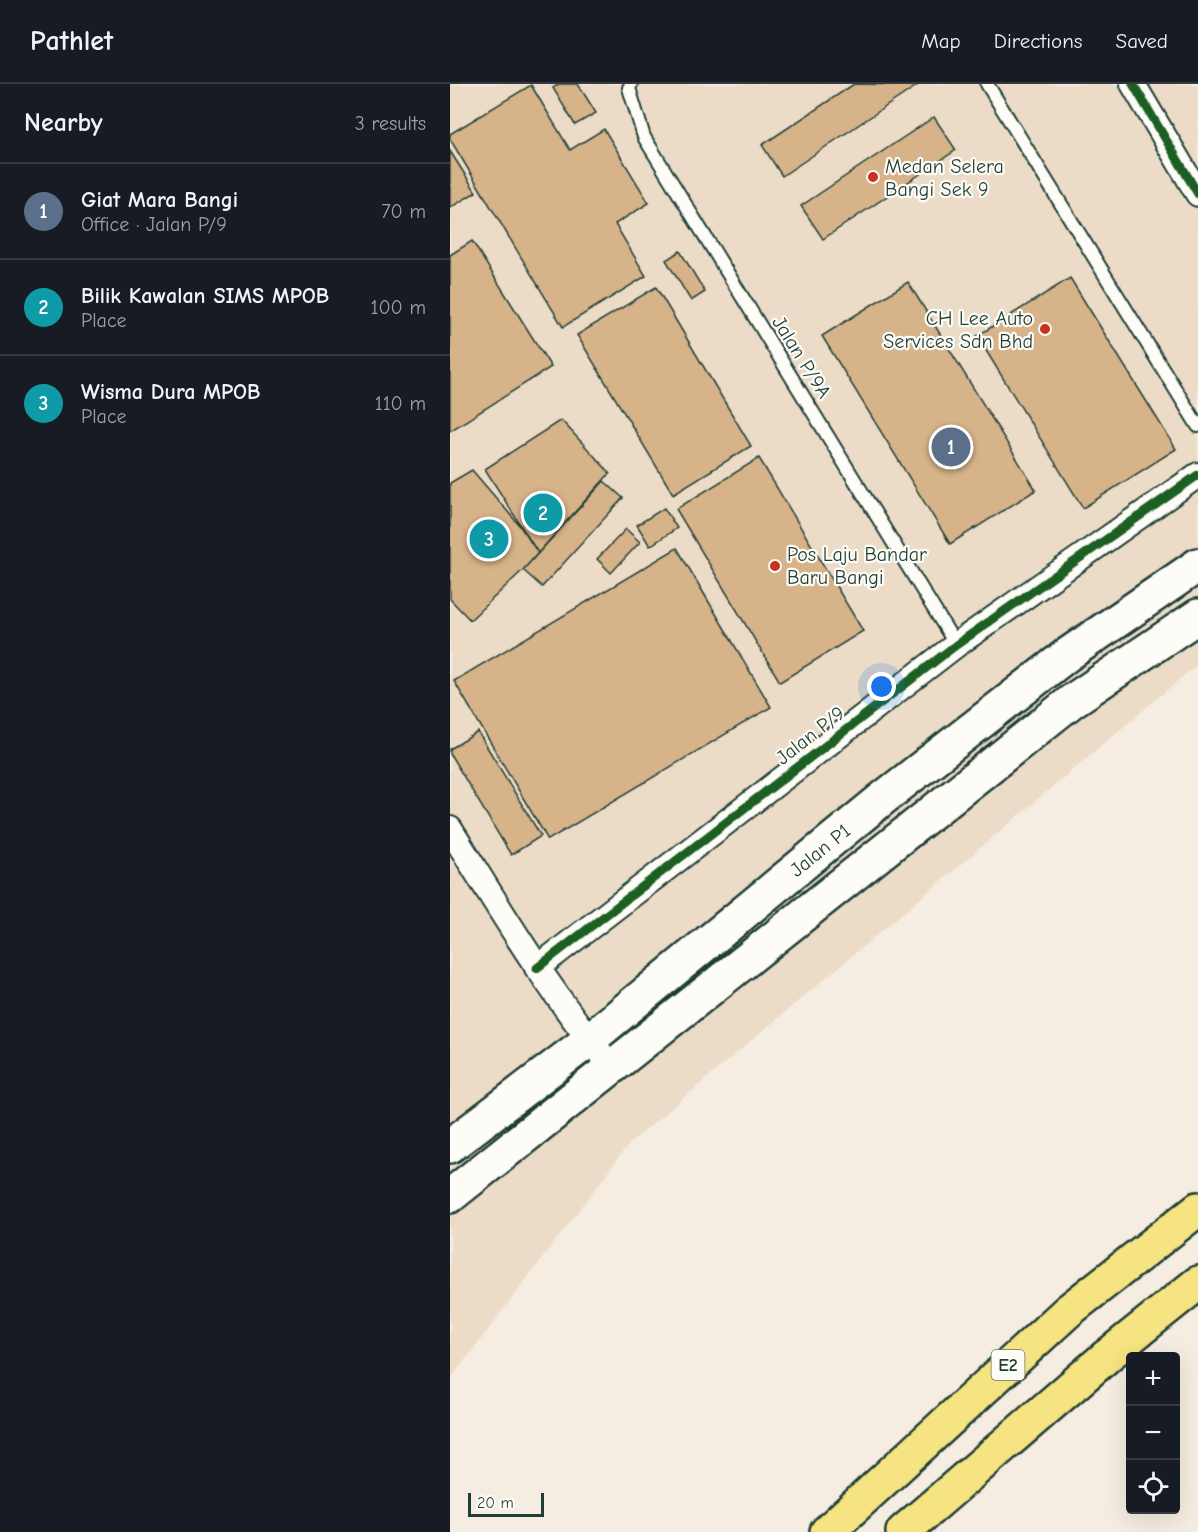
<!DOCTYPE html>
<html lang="en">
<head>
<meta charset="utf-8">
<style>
  :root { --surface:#171b24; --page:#242831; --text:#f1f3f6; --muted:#9ea1a6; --line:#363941; --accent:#c8321e }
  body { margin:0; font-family:"Comic Neue",sans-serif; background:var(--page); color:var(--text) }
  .controls { position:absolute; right:18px; bottom:18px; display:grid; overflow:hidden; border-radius:6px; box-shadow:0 6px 24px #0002 }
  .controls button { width:54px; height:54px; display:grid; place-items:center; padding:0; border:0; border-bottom:2px solid var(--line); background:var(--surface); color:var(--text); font:30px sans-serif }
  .scale { position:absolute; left:18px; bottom:15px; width:76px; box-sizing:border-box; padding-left:6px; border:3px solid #1f3d34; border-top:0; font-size:16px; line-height:21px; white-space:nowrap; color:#1f3d34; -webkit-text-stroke:4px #fdfcf7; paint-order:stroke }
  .you { position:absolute; left:432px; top:603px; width:21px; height:21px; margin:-15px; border:4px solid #fff; border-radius:50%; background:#1a73e8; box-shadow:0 0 0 9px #1a73e833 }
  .badge { display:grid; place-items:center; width:39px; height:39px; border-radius:50%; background:var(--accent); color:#fff; font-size:20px; font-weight:700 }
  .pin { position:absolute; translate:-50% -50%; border:3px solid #fff; box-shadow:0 2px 6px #0006 }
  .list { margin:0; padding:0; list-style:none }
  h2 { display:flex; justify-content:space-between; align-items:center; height:78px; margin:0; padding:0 24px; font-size:26px }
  h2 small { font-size:20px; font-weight:400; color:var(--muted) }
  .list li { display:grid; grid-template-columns:39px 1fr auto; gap:18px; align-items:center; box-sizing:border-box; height:96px; padding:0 24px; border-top:2px solid var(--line) }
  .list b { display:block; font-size:22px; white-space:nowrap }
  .list p { margin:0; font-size:20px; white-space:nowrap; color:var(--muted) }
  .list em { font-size:20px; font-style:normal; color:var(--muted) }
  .icon { flex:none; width:33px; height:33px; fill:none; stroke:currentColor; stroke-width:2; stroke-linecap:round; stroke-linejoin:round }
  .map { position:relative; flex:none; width:748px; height:1448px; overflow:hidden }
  header { display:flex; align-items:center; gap:36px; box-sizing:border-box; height:84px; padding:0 30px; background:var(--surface); border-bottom:2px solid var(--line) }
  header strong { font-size:28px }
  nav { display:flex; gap:33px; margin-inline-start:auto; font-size:21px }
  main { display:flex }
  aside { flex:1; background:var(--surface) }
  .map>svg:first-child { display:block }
  .built { fill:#ecdcc7 }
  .building { fill:#d7b389; stroke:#1f3d34; stroke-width:1.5 }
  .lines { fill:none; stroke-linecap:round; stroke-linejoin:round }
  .service-casing { stroke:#1f3d34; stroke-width:16 }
  .minor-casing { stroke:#1f3d34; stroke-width:28 }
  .secondary-casing { stroke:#1f3d34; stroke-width:38 }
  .motorway-casing { stroke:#1f3d34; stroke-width:38 }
  .service { stroke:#fdfcf7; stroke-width:12 }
  .minor { stroke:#fdfcf7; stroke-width:24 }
  .secondary { stroke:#fdfcf7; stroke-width:33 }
  .motorway { stroke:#f6e381; stroke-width:33 }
  .cycleway-casing { stroke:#fdfcf7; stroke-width:13 }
  .cycleway { stroke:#1b5e20; stroke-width:9 }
  .poi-dot { fill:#c8321e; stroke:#fdfcf7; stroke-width:2 }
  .labels { text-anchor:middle; stroke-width:4.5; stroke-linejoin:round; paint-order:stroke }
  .shield { fill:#fdfcf7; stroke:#62766e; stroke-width:1.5 }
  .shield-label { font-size:18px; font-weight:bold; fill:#1f3d34 }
  .poi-label { font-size:20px; fill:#1f3d34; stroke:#fdfcf7; text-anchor:start }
  .street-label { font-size:20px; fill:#1f3d34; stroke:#fdfcf7 }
</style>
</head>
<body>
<header>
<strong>Pathlet</strong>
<nav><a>Map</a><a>Directions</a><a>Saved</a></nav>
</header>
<main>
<aside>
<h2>Nearby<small>3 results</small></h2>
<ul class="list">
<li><span class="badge" style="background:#5c6f8a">1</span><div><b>Giat Mara Bangi</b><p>Office · Jalan P/9</p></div><em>70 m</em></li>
<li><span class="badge" style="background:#0f9aa8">2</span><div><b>Bilik Kawalan SIMS MPOB</b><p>Place</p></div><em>100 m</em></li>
<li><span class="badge" style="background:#0f9aa8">3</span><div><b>Wisma Dura MPOB</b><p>Place</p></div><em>110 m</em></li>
</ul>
</aside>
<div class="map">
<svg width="748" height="1448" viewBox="0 0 748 1448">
  <rect width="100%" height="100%" fill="#f5ede1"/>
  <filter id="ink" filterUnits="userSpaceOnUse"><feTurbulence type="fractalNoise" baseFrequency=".0167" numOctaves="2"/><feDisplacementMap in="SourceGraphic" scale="12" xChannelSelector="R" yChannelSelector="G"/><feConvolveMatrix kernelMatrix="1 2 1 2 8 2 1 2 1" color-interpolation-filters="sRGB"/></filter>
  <g filter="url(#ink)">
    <!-- built -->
    <path class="built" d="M0,0H748V580L180,1059L0,1296Z"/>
    <!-- building -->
    <path class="building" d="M109,0H128L146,29L125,41L103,4Z
      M404,0L468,1L332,92L312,61Z
      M81,1L120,66L154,45L199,119L165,140L196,192L113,243L0,55V50Z
      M484,33L506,66L373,155L351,122Z
      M0,67L26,108L0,124Z
      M22,157L101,283L0,347V171Z
      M230,167L255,208L241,217L216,176Z
      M620,194L726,365L633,424L527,252Z
      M458,198L586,406L500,460L372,252Z
      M206,203L301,362L223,410L127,251Z
      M111,336L160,389L88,469L35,385Z
      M309,374L413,547L330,598L226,425Z
      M22,386L70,442L88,469L73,486L20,536L0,515V399Z
      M154,397L173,414L92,503L73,486Z
      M214,424L227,444L200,462L187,441Z
      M176,445L190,458L161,489L147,475Z
      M227,464L321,623L98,756L4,597Z
      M28,648L91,752L61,771L0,670V665Z"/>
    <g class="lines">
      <!-- service casing -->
      <g class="service-casing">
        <path id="service" d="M181,0L179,4L194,53L506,561
          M537,0L748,342"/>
      </g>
      <!-- minor casing -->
      <g class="minor-casing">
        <path id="minor" d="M683,0L748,110
          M0,745C51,827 100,910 162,983
          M87,884L506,561L748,391"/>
      </g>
      <!-- secondary casing -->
      <g class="secondary-casing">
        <path id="secondary" d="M0,1062L139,956L432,715L617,571L748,481
          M0,1112L622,617L748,532"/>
      </g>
      <!-- motorway casing -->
      <g class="motorway-casing">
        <path id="motorway" d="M377,1448L618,1227L748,1125
          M453,1448L657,1272L748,1199"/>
      </g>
      <!-- service -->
      <use href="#service" class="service"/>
      <!-- minor -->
      <use href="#minor" class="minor"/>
      <!-- secondary -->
      <use href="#secondary" class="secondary"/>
      <!-- motorway -->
      <use href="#motorway" class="motorway"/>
      <!-- cycleway casing -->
      <g class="cycleway-casing">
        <path id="cycleway" d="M683,0L748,110
          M87,884L506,561L748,391"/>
      </g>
      <!-- cycleway -->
      <use href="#cycleway" class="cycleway"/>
    </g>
  </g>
  <!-- markers -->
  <g class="poi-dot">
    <circle cx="423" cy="93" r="6"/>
    <circle cx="595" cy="245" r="6"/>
    <circle cx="325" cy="482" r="6"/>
  </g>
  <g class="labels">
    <!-- shield labels -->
    <rect class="shield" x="541.5" y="1266" width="33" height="30" rx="4.5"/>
    <g class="shield-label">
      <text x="558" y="1287">E2</text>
    </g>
    <!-- poi labels -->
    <g class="poi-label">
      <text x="435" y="89">Medan Selera<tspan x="435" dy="23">Bangi Sek 9</tspan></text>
      <text x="583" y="241" text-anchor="end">CH Lee Auto<tspan x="583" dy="23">Services Sdn Bhd</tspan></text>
      <text x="337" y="477">Pos Laju Bandar<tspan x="337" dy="23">Baru Bangi</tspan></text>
    </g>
    <!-- street labels -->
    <g class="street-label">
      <text transform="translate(352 273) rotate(58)" y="7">Jalan P/9A</text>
      <text transform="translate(360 651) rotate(-38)" y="7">Jalan P/9</text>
      <text transform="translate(370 766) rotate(-39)" y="7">Jalan P1</text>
    </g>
  </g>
</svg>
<div class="controls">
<button>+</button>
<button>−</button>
<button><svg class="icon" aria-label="locate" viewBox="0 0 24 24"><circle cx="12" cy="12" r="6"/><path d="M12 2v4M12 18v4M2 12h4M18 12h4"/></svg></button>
</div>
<div class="scale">20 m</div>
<div class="you"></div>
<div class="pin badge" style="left:501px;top:363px;background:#5c6f8a">1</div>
<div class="pin badge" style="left:93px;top:429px;background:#0f9aa8">2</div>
<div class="pin badge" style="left:39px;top:455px;background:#0f9aa8">3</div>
</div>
</main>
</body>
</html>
